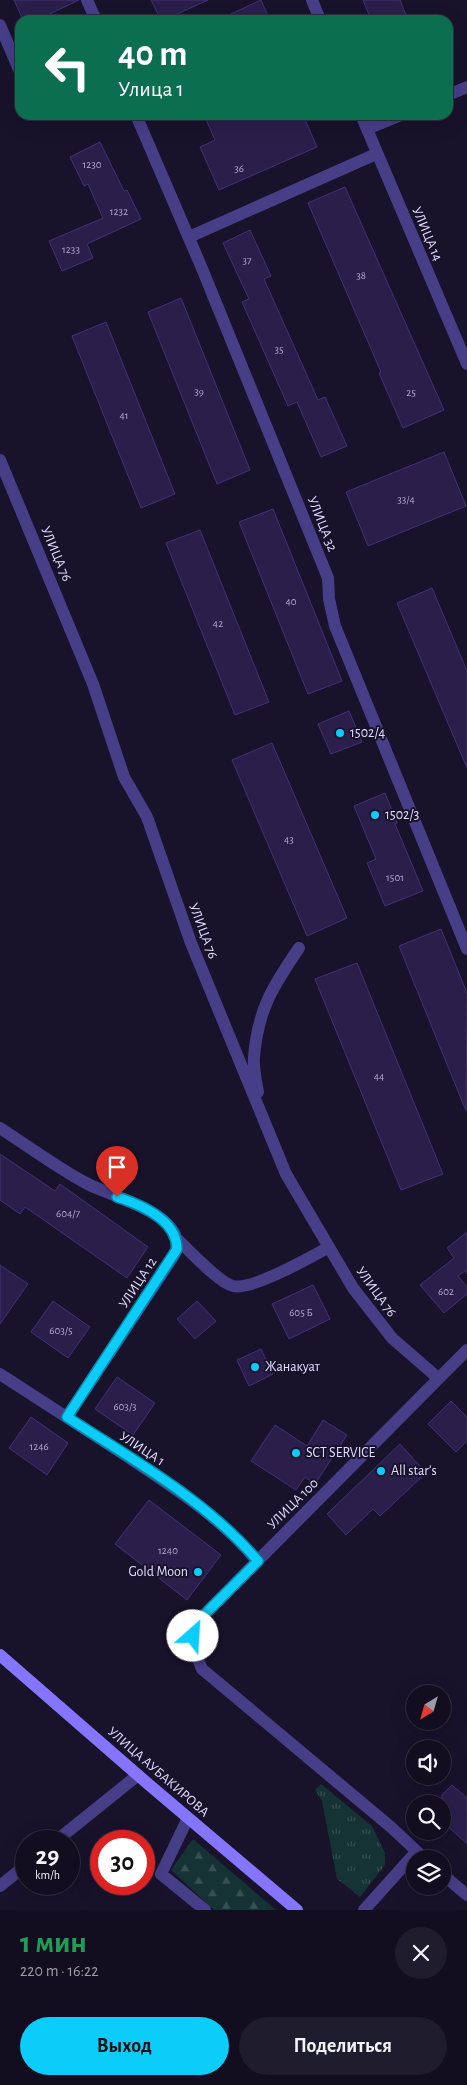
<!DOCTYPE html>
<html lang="ru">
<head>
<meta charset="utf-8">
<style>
	body { margin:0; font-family:"Alegreya Sans",sans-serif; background:#1f1c2d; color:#f1f3f6; height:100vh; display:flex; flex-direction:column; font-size:19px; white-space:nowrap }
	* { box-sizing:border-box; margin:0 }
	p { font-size:16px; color:#9c9ca5 }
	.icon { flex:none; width:28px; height:28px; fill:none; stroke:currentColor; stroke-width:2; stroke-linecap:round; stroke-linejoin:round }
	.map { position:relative; height:1910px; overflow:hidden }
	.drawer { display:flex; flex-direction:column; background:#120e20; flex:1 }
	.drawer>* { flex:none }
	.hud { position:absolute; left:15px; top:15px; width:438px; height:105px; border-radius:15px; box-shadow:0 5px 20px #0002,0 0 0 1px #312e3e; background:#0b6e4f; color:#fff; overflow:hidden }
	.needle { width:32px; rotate:217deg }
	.controls { position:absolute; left:406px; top:1685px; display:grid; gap:10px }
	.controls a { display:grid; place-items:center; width:45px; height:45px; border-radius:50%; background:#120e20; box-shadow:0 5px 20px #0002,0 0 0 1px #312e3e; font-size:25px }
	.speed { position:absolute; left:15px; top:1830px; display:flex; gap:10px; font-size:25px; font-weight:700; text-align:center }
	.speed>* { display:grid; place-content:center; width:65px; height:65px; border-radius:50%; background:#120e20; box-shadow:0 5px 20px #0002,0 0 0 1px #312e3e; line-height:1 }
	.speed small { font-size:12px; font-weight:400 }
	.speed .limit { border:8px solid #d22; background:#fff; color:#111 }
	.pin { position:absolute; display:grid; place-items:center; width:42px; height:42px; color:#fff; margin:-51px -21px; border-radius:50% 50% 50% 0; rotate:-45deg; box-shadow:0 0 5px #0007 }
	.pin .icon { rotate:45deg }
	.me { position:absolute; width:55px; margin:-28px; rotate:26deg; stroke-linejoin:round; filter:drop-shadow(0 0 4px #0008) }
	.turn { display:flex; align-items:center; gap:18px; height:105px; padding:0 20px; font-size:22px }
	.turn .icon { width:65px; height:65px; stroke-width:2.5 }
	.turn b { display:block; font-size:35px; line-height:42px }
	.round { display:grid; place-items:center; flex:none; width:52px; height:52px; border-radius:26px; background:#1f1c2d }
	.summary { display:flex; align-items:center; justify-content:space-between; height:85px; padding:0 20px }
	h1 { font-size:30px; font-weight:700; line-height:38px; color:#1e9e55 }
	.action { display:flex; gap:10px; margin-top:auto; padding:10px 20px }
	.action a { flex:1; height:58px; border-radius:30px; background:#0ccdfa; color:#111; font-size:20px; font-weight:700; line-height:58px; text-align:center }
	.action a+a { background:#1f1c2d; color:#f1f3f6 }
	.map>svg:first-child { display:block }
	.grass { fill:url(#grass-tufts) }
	.forest { fill:url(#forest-firs) }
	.building { fill:#2b1e4b; stroke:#453077 }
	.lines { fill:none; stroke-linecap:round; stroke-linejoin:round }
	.street { stroke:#473e88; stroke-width:12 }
	.secondary { stroke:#8475fc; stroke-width:12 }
	.route-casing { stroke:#0885a2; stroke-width:12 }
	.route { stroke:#0ccdfa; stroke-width:9 }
	.poi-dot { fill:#0ccdfa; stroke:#18122b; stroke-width:2 }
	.labels { text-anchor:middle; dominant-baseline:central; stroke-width:4; stroke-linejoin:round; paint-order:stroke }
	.number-label { font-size:11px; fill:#b5acd1 }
	.street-label { font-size:14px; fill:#e3dcfe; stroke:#18122b }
	.poi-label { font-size:14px; fill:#e3dcfe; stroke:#18122b; text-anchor:start }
</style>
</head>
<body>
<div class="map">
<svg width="467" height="1910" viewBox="0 0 467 1910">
	<defs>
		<pattern id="grass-tufts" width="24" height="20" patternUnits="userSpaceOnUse" patternTransform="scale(1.25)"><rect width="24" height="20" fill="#153334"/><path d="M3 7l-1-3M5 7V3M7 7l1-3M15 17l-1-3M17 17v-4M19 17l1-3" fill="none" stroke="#375052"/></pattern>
		<pattern id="forest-firs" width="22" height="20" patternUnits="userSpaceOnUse" patternTransform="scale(1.25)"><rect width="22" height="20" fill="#153334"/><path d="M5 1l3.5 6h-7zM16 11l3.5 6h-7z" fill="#375052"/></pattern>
	</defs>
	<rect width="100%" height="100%" fill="#18122b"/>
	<path class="grass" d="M321,1784l51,42 13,27v12l-25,32 -23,-18 -15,-78 -7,-11z"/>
	<path class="forest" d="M193,1839l83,71h-62l-43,-40z"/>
	<path class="building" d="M14,0h65l-42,20h-14z
		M151,0h57l-44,20h-3z
		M261,0l9,20h-52z
		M363,0h37l8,20h-37z
		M204,115h99l14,32 -98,43 -19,-43 15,-7z
		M100,142l24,49 3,-1 14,29 -54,25 6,14 -31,13 -13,-30 54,-23 -15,-34 -4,2 -14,-29z
		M345,187l99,223 -41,18 -24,-55 2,-1 -73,-169z
		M250,230l21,46 -7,3 54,121 7,-3 22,49 -26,11 -24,-55 -9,4 -46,-104 7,-3 -26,-56z
		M181,298l69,172 -33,14 -69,-172z
		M106,322l69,172 -34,14 -69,-172z
		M444,452l22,54 -98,40 -22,-54z
		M273,509l69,172 -34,13 -69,-172z
		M200,530l69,172 -34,13 -69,-172z
		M432,588l35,83v97l-70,-165z
		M349,711l13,31 -31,12 -13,-30z
		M272,743l75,175 -40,18 -75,-176z
		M385,793l12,30 -2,1 28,67 -38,15 -18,-43 9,-4 -22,-53z
		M441,929l26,64 -1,118 -67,-165z
		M357,963l86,211 -42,16 -86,-211z
		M0,1154l55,37 5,-7 88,63 -21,31 -102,-71 -5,7 -20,-14z
		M467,1232v42l-2,-3 -7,5 9,11v7l-23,19 -24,-28 34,-27 -7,-10z
		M0,1265l28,19 -28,40z
		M313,1285l17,34 -41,20 -17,-35z
		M53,1301l37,26 -22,31 -37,-26z
		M197,1301l19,20 -21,18 -18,-20z
		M261,1349l12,25 -24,12 -12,-26z
		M117,1377l38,26 -22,32 -38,-26z
		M451,1401l16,16v24l-11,11 -28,-28z
		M31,1417l37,26 -21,32 -38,-27z
		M323,1420l24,15 -32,49 -10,-7 -9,13 -45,-29 24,-36 32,21z
		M400,1444l26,29 -46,43 -7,-7 -27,26 -19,-21z
		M149,1500l72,55 -34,45 -72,-56z
		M452,1785l15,13v46l-25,-23v-26z"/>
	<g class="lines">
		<path class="street" d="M87,0l9,20
			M312,0l8,20
			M0,25l20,47
			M448,95l19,-8
			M136,115l65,151 127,312 1,21 6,27 132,323
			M361,115l106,249
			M367,129l34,-14
			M189,237l187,-83
			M0,460l93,224 31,93 23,40 44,126 95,231 67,114 39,50 46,40
			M258,1092c-2,-11 -5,-24 -4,-35 4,-48 19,-71 45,-109
			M0,1128c28,18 55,38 84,54 23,14 112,33 89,75l-106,160
			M177,1239c12,11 42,44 56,47 18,5 78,-29 96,-39
			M0,1374c43,28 85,55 128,83 46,31 94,61 129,104
			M188,1818l-27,56 44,36
			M56,1841l82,-66
			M425,1859l-33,-31 -190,-159 -9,-22v-21l274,-276
			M442,1874l25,21
			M0,1886l26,-21
			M364,1910l52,-58"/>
		<path class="secondary" d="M0,1655l147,128 150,127"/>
	</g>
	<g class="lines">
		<g class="route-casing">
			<path id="route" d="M117,1197c25,8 60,23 60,52l-110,168c66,43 139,83 191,144l-65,65v10"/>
		</g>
		<use href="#route" class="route"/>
	</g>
	<g class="poi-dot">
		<circle cx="340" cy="733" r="5"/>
		<circle cx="375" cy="815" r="5"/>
		<circle cx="255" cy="1367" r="5"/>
		<circle cx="296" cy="1453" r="5"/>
		<circle cx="381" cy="1471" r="5"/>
		<circle cx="198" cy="1572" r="5"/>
	</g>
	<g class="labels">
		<g class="number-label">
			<text x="92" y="164">1230</text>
			<text x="239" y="168">36</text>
			<text x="119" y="211">1232</text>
			<text x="71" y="249">1233</text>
			<text x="247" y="260">37</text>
			<text x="361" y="275">38</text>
			<text x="279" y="349">35</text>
			<text x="199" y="391">39</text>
			<text x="411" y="392">25</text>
			<text x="124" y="415">41</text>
			<text x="406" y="499">33/4</text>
			<text x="291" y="601">40</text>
			<text x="218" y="623">42</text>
			<text x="289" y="839">43</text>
			<text x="395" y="877">1501</text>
			<text x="379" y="1076">44</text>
			<text x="68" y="1213">604/7</text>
			<text x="446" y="1291">602</text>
			<text x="301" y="1312">605 Б</text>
			<text x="61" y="1330">603/5</text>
			<text x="125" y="1406">603/3</text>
			<text x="39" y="1446">1246</text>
			<text x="168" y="1550">1240</text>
		</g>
		<g class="street-label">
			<text transform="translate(427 234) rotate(67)">УЛИЦА 14</text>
			<text transform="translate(322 524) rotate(68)">УЛИЦА 32</text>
			<text transform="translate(56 554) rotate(67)">УЛИЦА 76</text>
			<text transform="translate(203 931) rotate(69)">УЛИЦА 76</text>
			<text transform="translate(138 1283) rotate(-57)">УЛИЦА 12</text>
			<text transform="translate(376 1292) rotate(54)">УЛИЦА 76</text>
			<text transform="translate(142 1449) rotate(33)">УЛИЦА 1</text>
			<text transform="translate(293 1504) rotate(-45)">УЛИЦА 100</text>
			<text transform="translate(158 1772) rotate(41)">УЛИЦА АУБАКИРОВА</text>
		</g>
		<g class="poi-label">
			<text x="350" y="733">1502/4</text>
			<text x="385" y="815">1502/3</text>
			<text x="265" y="1367">Жанакуат</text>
			<text x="306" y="1453">SCT SERVICE</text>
			<text x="391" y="1471">All star’s</text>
			<text x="188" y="1572" text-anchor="end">Gold Moon</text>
		</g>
	</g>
</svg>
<div class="controls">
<a><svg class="needle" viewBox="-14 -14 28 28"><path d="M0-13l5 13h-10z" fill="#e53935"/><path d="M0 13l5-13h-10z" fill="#9c9ca5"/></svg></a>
<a><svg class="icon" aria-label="sound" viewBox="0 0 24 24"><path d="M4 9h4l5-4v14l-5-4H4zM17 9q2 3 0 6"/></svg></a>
<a><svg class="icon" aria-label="search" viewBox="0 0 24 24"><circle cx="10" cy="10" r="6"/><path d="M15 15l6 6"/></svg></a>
<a><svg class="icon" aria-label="layers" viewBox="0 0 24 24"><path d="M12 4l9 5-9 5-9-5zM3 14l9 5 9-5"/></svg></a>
</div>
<div class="speed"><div>29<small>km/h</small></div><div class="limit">30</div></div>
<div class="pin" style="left:117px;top:1197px;background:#d93025"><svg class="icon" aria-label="arrive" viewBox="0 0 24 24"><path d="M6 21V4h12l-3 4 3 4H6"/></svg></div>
<svg class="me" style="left:193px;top:1636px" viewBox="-20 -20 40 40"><circle r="19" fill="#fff"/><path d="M0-13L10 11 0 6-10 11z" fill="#0ccdfa"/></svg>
<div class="hud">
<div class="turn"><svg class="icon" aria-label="left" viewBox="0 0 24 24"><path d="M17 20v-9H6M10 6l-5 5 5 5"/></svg><div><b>40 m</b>Улица 1</div></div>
</div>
</div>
<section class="drawer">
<div class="summary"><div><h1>1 мин</h1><p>220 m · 16:22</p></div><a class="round"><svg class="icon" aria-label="close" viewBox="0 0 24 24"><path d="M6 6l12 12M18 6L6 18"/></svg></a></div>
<div class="action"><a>Выход</a><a>Поделиться</a></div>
</section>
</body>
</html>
